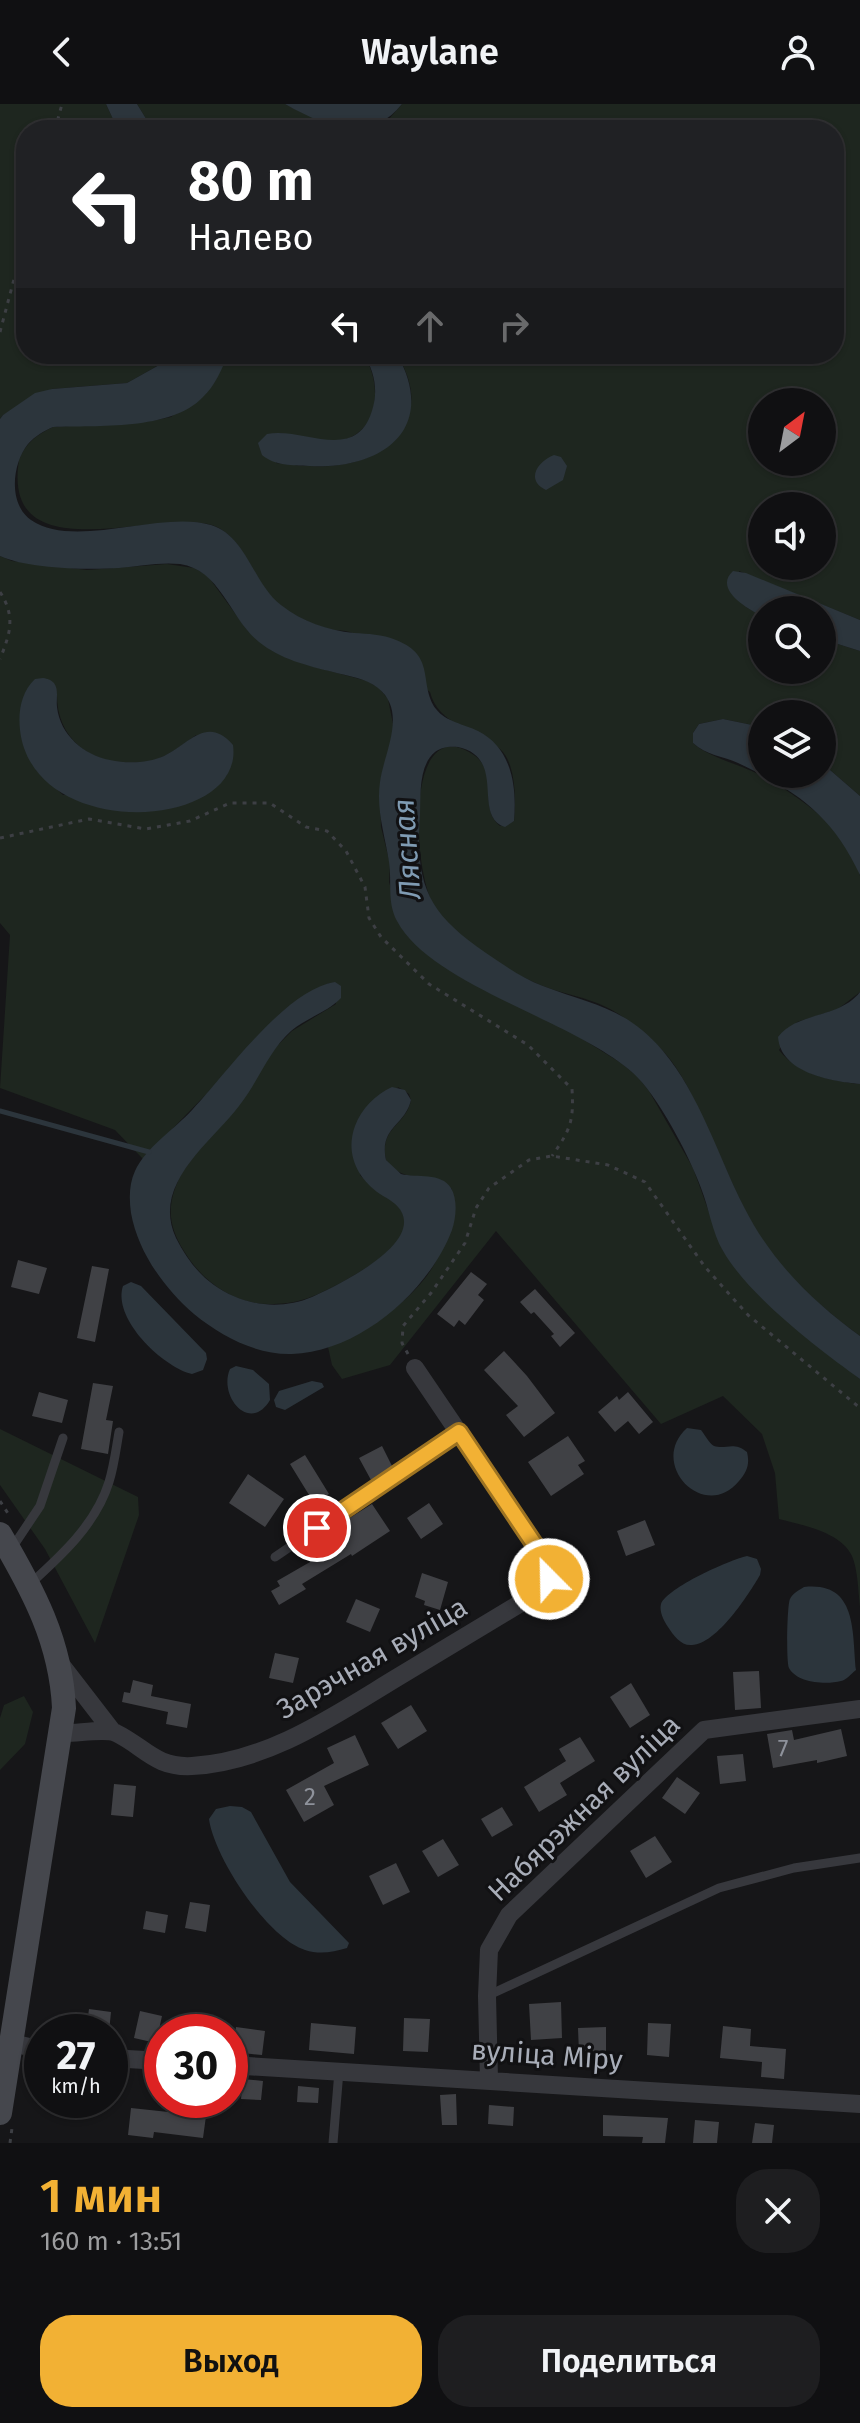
<!DOCTYPE html>
<html lang="ru">
<head>
<meta charset="utf-8">
<style>
	body { margin:0; font-family:"Fira Sans",sans-serif; background:#1e1e20; color:#f1f3f6; height:100vh; display:flex; flex-direction:column; font-size:30px; white-space:nowrap }
	* { box-sizing:border-box; margin:0 }
	p { font-size:26px; color:#9c9d9f }
	.icon { flex:none; width:44px; height:44px; fill:none; stroke:currentColor; stroke-width:2; stroke-linecap:round; stroke-linejoin:round }
	.map { position:relative; height:2039px; overflow:hidden }
	.panel { display:flex; flex-direction:column; background:#101012; flex:1 }
	.panel>* { flex:none }
	.banner { position:absolute; left:16px; top:16px; width:828px; height:244px; border-radius:32px; box-shadow:0 2px 6px #0004,0 0 0 2px #303032; background:#202124; color:#fff; overflow:hidden }
	.needle { width:52px; rotate:32deg }
	.tools { position:absolute; left:748px; top:284px; display:grid; gap:16px }
	.tools a { display:grid; place-items:center; width:88px; height:88px; border-radius:50%; background:#101012; box-shadow:0 2px 6px #0004,0 0 0 2px #303032; font-size:40px }
	.speed { position:absolute; left:24px; top:1910px; display:flex; gap:16px; font-size:40px; font-weight:700; text-align:center }
	.speed>* { display:grid; place-content:center; width:104px; height:104px; border-radius:50%; background:#101012; box-shadow:0 2px 6px #0004,0 0 0 2px #303032; line-height:1 }
	.speed small { font-size:20px; font-weight:400 }
	.speed .limit { border:12px solid #d22; background:#fff; color:#111 }
	.pin { position:absolute; display:grid; place-items:center; width:68px; height:68px; color:#fff; margin:-34px; border:4px solid #fff; border-radius:50%; box-shadow:0 2px 8px #0007 }
	.me { position:absolute; width:88px; margin:-44px; rotate:337deg; stroke-linejoin:round; filter:drop-shadow(0 0 6px #0008) }
	.turn { display:flex; align-items:center; gap:28px; height:168px; padding:0 40px; font-size:36px }
	.turn .icon { width:104px; height:104px; stroke-width:2.5 }
	.turn b { display:block; font-size:56px; line-height:68px }
	.lanes { display:flex; align-items:center; height:76px; padding:0 40px; background:#0003; justify-content:center; gap:40px; direction:ltr }
	.lanes .off { opacity:.35 }
	.round { display:grid; place-items:center; flex:none; width:84px; height:84px; border-radius:32px; background:#1e1e20 }
	.head { display:flex; align-items:center; justify-content:space-between; height:136px; padding:0 40px }
	h1 { font-size:48px; font-weight:600; line-height:60px; color:#f2b134 }
	.button { display:flex; gap:16px; margin-top:auto; padding:16px 40px }
	.button a { flex:1; height:92px; border-radius:32px; background:#f2b134; color:#111; font-size:32px; font-weight:600; line-height:92px; text-align:center }
	.button a+a { background:#1e1e20; color:#f1f3f6 }
	header { display:flex; justify-content:space-between; align-items:center; height:104px; padding:0 40px; background:#101012; font-size:36px; font-weight:600 }
	.map>svg:first-child { display:block }
	.green { fill:#1e261f; fill-rule:evenodd }
	.water { fill:#2c353c }
	.lines { fill:none; stroke-linecap:round; stroke-linejoin:round }
	.stream { stroke:#2c353c; stroke-width:5 }
	.building { fill:#404145 }
	.path { stroke:#3d3f44; stroke-width:3; stroke-dasharray:4 6; stroke-linecap:butt }
	.lane { stroke:#37383d; stroke-width:9 }
	.street { stroke:#37383d; stroke-width:18 }
	.secondary { stroke:#45474d; stroke-width:24 }
	.route-casing { stroke:#9d7322; stroke-width:20 }
	.route { stroke:#f2b134; stroke-width:14 }
	.labels { text-anchor:middle; dominant-baseline:central; stroke-width:6; stroke-linejoin:round; paint-order:stroke }
	.number-label { font-size:24px; fill:#8e929b }
	.street-label { font-size:28px; fill:#a8adb8; stroke:#111113 }
	.water-label { font-size:30px; font-style:italic; fill:#7f9bb3; stroke:#111113 }
</style>
</head>
<body>
<header><svg class="icon" aria-label="back" viewBox="0 0 24 24"><path d="M15 5l-7 7 7 7"/></svg>Waylane<svg class="icon" aria-label="person" viewBox="0 0 24 24"><circle cx="12" cy="8" r="4"/><path d="M4 21q1-7 8-7t8 7"/></svg></header>
<div class="map">
<svg width="860" height="2039" viewBox="0 0 860 2039">
	<rect width="100%" height="100%" fill="#161618"/>
	<path class="green" d="M0,0h106l12,26h-92v224h146l-11,10 -34,19 -75,6 -49,26 -3,4z
		M137,0h148l39,19 30,5 26,-3 8,-5 14,-16h458v516l-121,-49 7,36 16,9v54h60v-31l38,12v145l-38,-33v-49h-60v13l-39,-8 -24,5 -6,9v10c16,15 50,22 71,34 36,20 87,55 96,99 0,11 0,25 0,36 0,27 0,54 0,80l-22,17 -41,13 -18,28c18,24 52,31 81,34v252c-34,-25 -67,-53 -92,-87 -23,-33 -38,-72 -55,-108 -14,-30 -27,-65 -50,-90 -12,-13 -41,-37 -57,-44 -20,-10 -43,-13 -63,-21 -36,-14 -85,-46 -107,-77 -23,-30 -33,-194 33,-157 34,18 7,54 31,74l14,-5c2,-21 2,-58 -14,-72 -24,-20 -62,-24 -70,-57 -20,-15 -39,-30 -59,-45 -6,-4 -13,-12 -19,-14 -5,-3 -13,-2 -18,-3 -20,-4 -40,-14 -55,-26 -26,-21 -31,-59 -60,-76 -47,-26 -219,52 -200,-68 6,-17 19,-26 34,-33l98,-6 20,-4 43,-34 14,-29h135c17,24 19,70 -14,84 -20,8 -48,-1 -69,-5l-4,30c45,6 97,8 125,-33 18,-26 10,-51 -4,-76h437v-224h-681zM762,298h60v60h-60zM762,402h60v60h-60z
		M0,452l12,5 75,9 80,-6 27,4 13,7 41,56 23,19 33,14 63,17 12,7 9,11 6,30 -14,54 1,44 9,37 -1,18 14,48 23,23 31,22 119,60 45,28 16,13 12,15 44,77 30,83 43,51 94,77v228c-2,-16 -2,-37 -8,-51 -11,-24 -50,-31 -73,-37l-4,-46 -13,-39 -39,-38 -62,28 -165,-193 -106,134 -48,14 -10,-14 -4,-18c37,-14 88,-48 107,-84 9,-19 12,-53 17,-74 -22,-22 -46,-1 -66,-29 -7,-33 20,-34 25,-60l-2,-6 -11,-7 -38,88c12,14 39,24 44,42 2,8 0,18 -5,24 -14,19 -71,51 -94,58 -11,4 -24,5 -36,5 -36,0 -67,-23 -85,-53 -18,-29 -17,-50 -1,-80l93,-124 16,-16 44,-27 -7,-21 -31,17 -155,159 -28,-29 -115,-42 10,-153 -10,-12zM57,587c-2,52 40,78 89,71 19,-3 35,-16 50,-27l31,40 -23,20h-141l-27,-25z
		M0,1325l138,68 1,18 -44,128 -50,-94 -45,-64z
		M24,1592l9,16 -8,32 -25,26v-52l4,-13z"/>
	<path class="water" d="M106,0h31l16,26h-35z
		M285,0h117c-32,41 -78,22 -117,0z
		M172,250h56c-6,15 -13,32 -25,43 -32,34 -106,28 -150,30 -9,4 -18,9 -25,17 -16,20 -20,60 3,76 44,30 129,-10 180,5 36,11 42,59 70,80 22,17 46,25 73,28 14,1 28,1 42,7 41,16 22,44 40,69 10,13 28,15 42,22 34,17 39,56 36,90l-9,6c-34,-11 3,-69 -47,-80 -8,-1 -17,0 -23,5 -17,14 -14,44 -15,63 -5,71 8,98 66,138 18,12 36,25 57,33 49,19 83,21 120,65 37,44 55,105 81,156 27,54 68,94 116,129v43c-43,-31 -110,-82 -137,-128 -11,-19 -14,-43 -22,-63 -11,-31 -44,-94 -68,-115 -59,-53 -201,-87 -236,-152 -10,-19 -5,-38 -8,-59 -4,-27 -13,-52 -9,-80 4,-30 28,-70 -2,-94 -13,-10 -30,-12 -45,-16 -25,-6 -53,-13 -74,-30 -29,-23 -38,-72 -79,-78 -20,-2 -41,2 -61,4 -31,2 -91,1 -119,-12v-137l3,-4 32,-22 17,-4 75,-6 34,-19z
		M363,250h34c42,75 -15,116 -88,112 -17,-1 -34,0 -47,-11l-4,-12 9,-9c36,-8 91,32 106,-27 5,-18 1,-38 -10,-53z
		M554,351l7,2 6,9 -4,14 -17,10c-20,-9 -10,-28 8,-35z
		M733,467l13,2 114,47v31l-38,-12v-29h-60v6c-14,-7 -49,-27 -29,-45z
		M43,574c5,1 7,1 11,5 5,7 2,16 3,24 3,28 27,48 53,53 18,4 38,3 54,-4 25,-12 43,-41 69,-11 12,86 -200,98 -213,-15 -2,-18 1,-38 15,-51z
		M723,615l39,8v47h60v-11l38,33v79c-28,-60 -63,-84 -122,-112 -16,-7 -32,-8 -45,-20v-10l6,-9z
		M335,878l6,4v12c-13,14 -35,20 -50,33 -23,21 -33,51 -52,75 -29,38 -88,78 -63,132 9,18 21,35 38,47 28,20 65,26 98,12 24,-11 106,-50 90,-84 -4,-9 -14,-14 -22,-19 -23,-16 -35,-41 -25,-68 6,-17 21,-32 37,-39l13,3 6,10c-6,26 -32,27 -25,60l15,14c16,4 40,-2 50,14 7,12 5,30 1,42 -23,61 -93,122 -160,124 -36,1 -71,-18 -98,-40 -30,-26 -56,-62 -63,-101 -2,-14 -2,-29 4,-42 11,-24 40,-42 58,-62 33,-35 93,-120 142,-127z
		M860,888v92c-30,-3 -79,-11 -82,-47 20,-26 61,-18 82,-45z
		M131,1178l10,4 65,67 1,6 -4,11 -11,4c-29,-7 -80,-55 -69,-88z
		M236,1262l17,4 16,14 1,16c-20,34 -52,-4 -40,-31z
		M312,1277l10,2 2,4 -39,23 -9,-3 -2,-7 5,-9z
		M687,1324l14,2c4,5 8,13 13,16 12,4 19,-5 33,6 3,12 0,20 -8,29 -34,42 -92,-17 -52,-53z
		M747,1452l10,3 4,10 -1,6c-11,19 -43,69 -68,70 -11,1 -18,-9 -24,-18 -4,-6 -9,-15 -7,-23 6,-16 68,-44 86,-48z
		M804,1483c54,-6 48,46 52,83 -5,4 -10,10 -15,11 -15,4 -44,2 -52,-13 -3,-5 -2,-63 1,-69 2,-5 9,-9 14,-12z
		M230,1702l12,1 9,5 39,70 59,61 -2,5c-14,4 -27,7 -42,2 -38,-12 -91,-93 -96,-131l7,-10z"/>
	<g class="lines">
		<path class="stream" d="M0,1007l149,41"/>
	</g>
	<path class="building" d="M18,1156l29,8 -8,26 -28,-7z
		M92,1162l17,3 -14,73 -18,-4z
		M471,1168l16,12 -9,11 6,5 -19,25 -6,-5 -5,7 -17,-13z
		M535,1185l40,44 -15,14 -9,-11 3,-2 -20,-22 -3,2 -11,-12z
		M504,1247l23,25 28,37 -31,24 -18,-22 12,-9 -34,-36z
		M93,1279l20,3 -7,34 7,1 -5,33 -27,-5z
		M39,1288l29,8 -6,23 -30,-7z
		M628,1288l25,30 -14,12 -11,-13 -13,11 -17,-20 19,-16 2,4z
		M568,1332l17,25 -7,4 6,9 -33,22 -23,-34z
		M382,1342l11,22 -22,12 -12,-22z
		M305,1351l24,39 -15,9 -24,-39z
		M248,1370l36,25 -19,28 -36,-24z
		M429,1399l14,21 -22,15 -14,-21z
		M372,1400l18,27 -38,25 -1,-2 -49,30 4,5 -27,16 -8,-14 9,-5 -3,-5 33,-19 -8,-14z
		M645,1416l10,25 -29,11 -9,-25z
		M422,1469l26,9 -8,28 -16,-5 1,-4 -10,-4z
		M356,1495l24,10 -10,23 -24,-10z
		M275,1549l24,5 -6,25 -24,-5z
		M759,1567l2,37 -26,2 -2,-38z
		M133,1576l20,5 -2,11 40,8 -4,24 -21,-4 2,-12 -46,-10 2,-10 6,1z
		M631,1579l19,32 -20,13 -20,-31z
		M411,1601l16,26 -29,18 -17,-26z
		M841,1625l6,27 -30,7v-3l-44,8 -6,-34 25,-4 2,10z
		M355,1631l14,30 -45,21 10,19 -30,17 -18,-32 48,-27 -7,-15z
		M580,1633l15,24 -35,22 7,12 -28,17 -15,-25 42,-26 -7,-12z
		M743,1650l3,27 -26,3 -3,-28z
		M677,1673l23,16 -15,21 -23,-16z
		M114,1680l22,2 -3,31 -22,-2z
		M502,1703l11,18 -21,12 -11,-18z
		M655,1732l17,26 -26,16 -16,-27z
		M443,1735l16,26 -21,12 -16,-26z
		M396,1759l14,29 -27,13 -14,-29z
		M190,1798l20,3 -4,27 -21,-4z
		M146,1807l22,4 -3,18 -22,-4z
		M561,1898l1,36 -31,2 -2,-36z
		M89,1905l22,3 -2,20 -23,-1z
		M140,1907l22,5 -6,27 -22,-5z
		M404,1914l26,1 -2,33 -25,-1z
		M311,1919l45,4 -2,27 -45,-4z
		M648,1919l23,1 -2,33 -22,-2z
		M723,1922l28,3 -1,17 36,3 -2,30 -23,-2 1,-15 -42,-4z
		M236,1923l29,4 -3,24 -29,-3z
		M606,1923v26h-27l-1,-25z
		M243,1975l20,2 -2,19 -20,-1z
		M298,1982l21,2 -1,15 -21,-1z
		M456,1990l1,31h-15l-2,-30z
		M489,2001l25,2 -1,19 -25,-2z
		M131,2004l75,8 -3,22 -49,-6 -1,6 -25,-3z
		M603,2011l65,3 -3,25h-23l1,-6 -40,-1z
		M695,2016l24,2 -2,21h-24z
		M755,2019l19,2 -2,18h-20z"/>
	<g class="lines">
		<path class="path" d="M55,26l7,-26
			M0,228l26,-98
			M0,488c16,25 10,42 0,67
			M0,734l89,-19 57,10 44,-8 40,-18h40l36,24 21,4 19,20 19,36 4,31 12,19 48,47 99,61 44,44c2,33 -2,41 -20,67
			M408,1250l-6,-11 1,-17 28,-33 34,-50 11,-35 13,-20 40,-28 23,-4 56,9 37,17 60,85 43,48 112,93
			M0,1397l9,14
			M10,2039l2,-15"/>
		<path class="lane" d="M12,1444l28,-42 23,-68
			M275,1453l184,-125
			M30,1480c32,-29 66,-60 79,-102 5,-16 7,-33 10,-50
			M487,1892l232,-108 75,-20 66,-10
			M333,2039l6,-72"/>
		<path class="street" d="M59,1558l54,70
			M61,1629c14,1 44,-5 55,0 29,14 39,35 76,33 76,-4 143,-51 206,-89 48,-29 97,-58 146,-88l5,-10 -2,-16 -132,-195
			M12,1939l30,7
			M110,1954l52,3
			M230,1961l630,39
			M489,1975l-2,-83 2,-46 20,-35 195,-185 156,-21"/>
		<path class="secondary" d="M0,1430c33,56 61,108 64,174l-64,405"/>
	</g>
	<g class="lines">
		<g class="route-casing">
			<path id="route" d="M317,1424l142,-96 88,131 2,16"/>
		</g>
		<use href="#route" class="route"/>
	</g>
	<g class="labels">
		<g class="number-label">
			<text x="783" y="1645">7</text>
			<text x="310" y="1693">2</text>
		</g>
		<g class="street-label">
			<text transform="translate(372 1554) rotate(-30)">Зарэчная вуліца</text>
			<text transform="translate(584 1704) rotate(-44)">Набярэжная вуліца</text>
			<text transform="translate(547 1951) rotate(4)">вуліца Міру</text>
		</g>
		<g class="water-label">
			<text transform="translate(407 745) rotate(-94)">Лясная</text>
		</g>
	</g>
</svg>
<div class="tools">
<a><svg class="needle" viewBox="-14 -14 28 28"><path d="M0-13l5 13h-10z" fill="#e53935"/><path d="M0 13l5-13h-10z" fill="#9c9d9f"/></svg></a>
<a><svg class="icon" aria-label="sound" viewBox="0 0 24 24"><path d="M4 9h4l5-4v14l-5-4H4zM17 9q2 3 0 6"/></svg></a>
<a><svg class="icon" aria-label="search" viewBox="0 0 24 24"><circle cx="10" cy="10" r="6"/><path d="M15 15l6 6"/></svg></a>
<a><svg class="icon" aria-label="layers" viewBox="0 0 24 24"><path d="M12 4l9 5-9 5-9-5zM3 14l9 5 9-5"/></svg></a>
</div>
<div class="speed"><div>27<small>km/h</small></div><div class="limit">30</div></div>
<div class="pin" style="left:317px;top:1424px;background:#d93025"><svg class="icon" aria-label="arrive" viewBox="0 0 24 24"><path d="M6 21V4h12l-3 4 3 4H6"/></svg></div>
<svg class="me" style="left:549px;top:1475px" viewBox="-20 -20 40 40"><circle r="17" fill="#f2b134" stroke="#fff" stroke-width="3"/><path d="M0-11L8 9 0 5-8 9z" fill="#fff"/></svg>
<div class="banner">
<div class="turn"><svg class="icon" aria-label="left" viewBox="0 0 24 24"><path d="M17 20v-9H6M10 6l-5 5 5 5"/></svg><div><b>80 m</b>Налево</div></div>
<div class="lanes"><svg class="icon" aria-label="left" viewBox="0 0 24 24"><path d="M17 20v-9H6M10 6l-5 5 5 5"/></svg><svg class="icon off" aria-label="ahead" viewBox="0 0 24 24"><path d="M12 20V5M6 11l6-6 6 6"/></svg><svg class="icon off" aria-label="right" viewBox="0 0 24 24"><path d="M7 20v-9h11M14 6l5 5-5 5"/></svg></div>
</div>
</div>
<section class="panel">
<div class="head"><div><h1>1 мин</h1><p>160 m · 13:51</p></div><a class="round"><svg class="icon" aria-label="close" viewBox="0 0 24 24"><path d="M6 6l12 12M18 6L6 18"/></svg></a></div>
<div class="button"><a>Выход</a><a>Поделиться</a></div>
</section>
</body>
</html>
